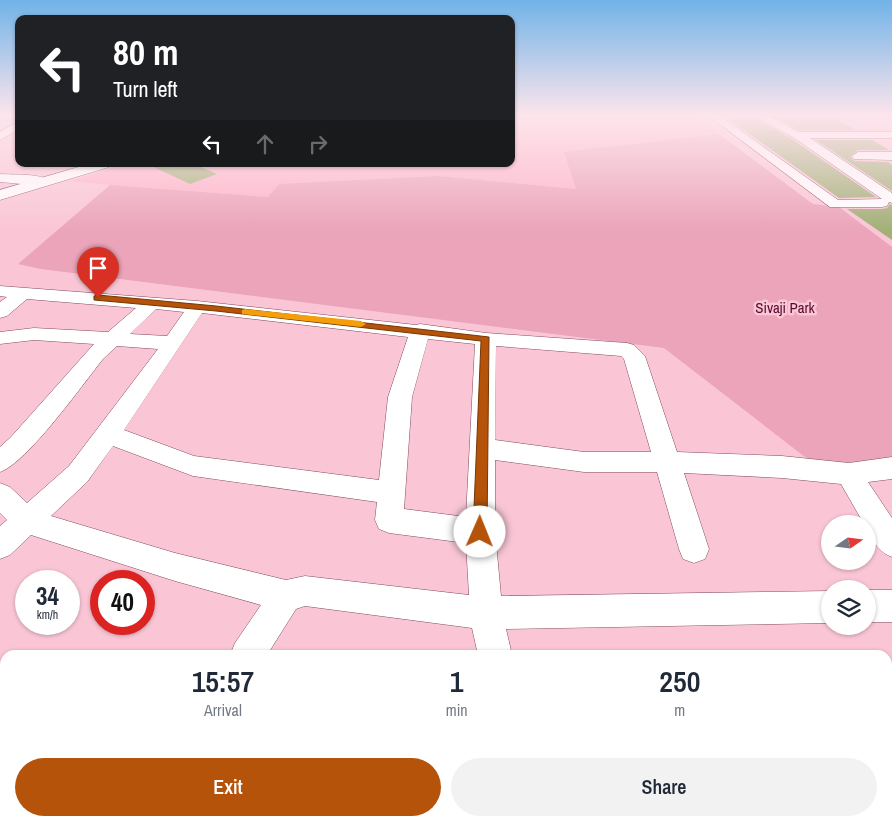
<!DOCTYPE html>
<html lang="en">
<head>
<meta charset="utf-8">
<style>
	body { margin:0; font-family:"Archivo Narrow",sans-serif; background:#f2f2f3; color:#1f2937; height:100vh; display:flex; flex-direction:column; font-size:19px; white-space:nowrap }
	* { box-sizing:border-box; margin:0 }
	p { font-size:16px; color:#747a83 }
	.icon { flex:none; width:28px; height:28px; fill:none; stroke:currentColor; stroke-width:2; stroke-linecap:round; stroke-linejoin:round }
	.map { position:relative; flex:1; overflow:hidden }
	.details { position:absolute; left:0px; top:650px; width:892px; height:176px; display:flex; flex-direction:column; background:#fff; border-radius:15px 15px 0 0; box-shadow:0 1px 4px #0004 }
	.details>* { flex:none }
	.top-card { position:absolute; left:15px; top:15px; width:500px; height:152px; border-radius:10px; box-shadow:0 1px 4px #0004; background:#202124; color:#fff; overflow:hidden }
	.needle { width:32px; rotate:76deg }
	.tools { position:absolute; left:821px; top:515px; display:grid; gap:10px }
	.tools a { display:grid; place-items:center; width:55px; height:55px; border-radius:50%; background:#fff; box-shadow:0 1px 4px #0004; font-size:25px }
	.speed { position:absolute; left:15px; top:570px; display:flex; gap:10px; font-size:25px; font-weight:700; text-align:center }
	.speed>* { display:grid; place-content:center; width:65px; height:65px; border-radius:50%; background:#fff; box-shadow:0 1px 4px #0004; line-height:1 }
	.speed small { font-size:12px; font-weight:400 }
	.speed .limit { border:8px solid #d22; background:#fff; color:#111 }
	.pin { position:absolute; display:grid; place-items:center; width:42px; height:42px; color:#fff; margin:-51px -21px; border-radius:50% 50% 50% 0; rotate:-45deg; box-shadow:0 0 5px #0007 }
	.pin .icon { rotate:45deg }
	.me { position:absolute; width:55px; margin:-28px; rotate:1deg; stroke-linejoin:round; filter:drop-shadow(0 0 4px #0008) }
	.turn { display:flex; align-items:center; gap:18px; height:105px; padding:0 15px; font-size:22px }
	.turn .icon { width:65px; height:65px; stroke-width:2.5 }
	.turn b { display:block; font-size:35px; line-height:42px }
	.lanes { display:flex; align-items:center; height:48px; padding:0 15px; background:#0003; justify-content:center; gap:25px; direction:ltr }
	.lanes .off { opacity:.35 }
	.eta { display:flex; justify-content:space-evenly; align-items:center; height:85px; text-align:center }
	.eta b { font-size:30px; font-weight:600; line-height:35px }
	.primary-button { display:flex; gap:10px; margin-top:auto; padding:10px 15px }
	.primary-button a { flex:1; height:58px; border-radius:30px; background:#b45309; color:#fff; font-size:20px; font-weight:600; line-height:58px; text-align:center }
	.primary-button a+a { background:#f2f2f3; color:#1f2937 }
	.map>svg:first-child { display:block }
	.built { fill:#fdb4c9 }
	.green { fill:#eba4b9 }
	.building { fill:#a2b078 }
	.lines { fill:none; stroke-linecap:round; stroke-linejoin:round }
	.minor-casing { stroke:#824b5d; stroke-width:1 }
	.major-casing { stroke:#824b5d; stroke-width:1 }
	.minor { fill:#fff; fill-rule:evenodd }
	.major { fill:#fff; fill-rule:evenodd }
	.route { fill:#b45309; stroke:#753606 }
	.slow { fill:#f59e0b }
	.labels { text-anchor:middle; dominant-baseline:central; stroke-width:5; stroke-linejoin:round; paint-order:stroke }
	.park-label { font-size:15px; fill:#59092d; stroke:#fac6d5 }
</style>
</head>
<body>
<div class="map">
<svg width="892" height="826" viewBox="0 0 892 826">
	<rect width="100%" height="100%" fill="#fac6d5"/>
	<path class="built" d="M511,116h187l21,18 -154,18 11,37 -138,-13 -170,21 -158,-12 -39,-4 53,-17h387z"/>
	<path class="green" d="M719,134l94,70 26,3 53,40v213l-78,4 -150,-116 -623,-79 -23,-5 92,-79 158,12 11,-13 159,-8 138,13 -12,-37z"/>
	<path class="building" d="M740,118h15l37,21 84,58 -37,1 -109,-78h13z
		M797,118h39l19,12h-56l-22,-11h21z
		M816,140h56l17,10h-31l-8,6 4,5 34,1 4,3v26z
		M147,164h47l23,10 -27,10z
		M890,204l2,1v35l-45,-31h35l5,-1z"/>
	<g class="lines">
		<g class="minor-casing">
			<path id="minor" d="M709,116h11l118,84 44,-1 -89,-62 -36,-19 -1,-2h12l31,16h93v6h-82l82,55v10l-3,-1 -2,4 -5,1h-52z
				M19,121v8l-19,11v-8z
				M858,152h34v8l-38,-1 -2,-3z
				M0,174c12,1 43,-1 51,8l-7,4 -44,-4z
				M0,286l197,15 219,24 4,-1 66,9 141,10 7,2 11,11 32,96 105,4 67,7 43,-6v22l-24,3 24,36v39c-12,-4 -24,-19 -24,-33h-4l-23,-40 -59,-6 -98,-5 25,76 -4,10 -11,4 -11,-4 -4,-10 -22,-77h-73l-89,-12v72l6,64 329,-5v32l-324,6 6,26h-34l-6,-27 -167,-22 -9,3 -29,46h-37l5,-12 26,-38 -86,-24 -144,-46 -21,20 -10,4v-33l7,-6 -7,-7v-30l10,4 17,16 42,-37 89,-117 -41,-3 -14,13c-20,25 -76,104 -103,113v-25l11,-10 83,-93 -60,-4 -34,4v-12l34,-4 74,4 28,-24 -109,-9 -20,17 -7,2v-16l7,-5 -7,-1zM156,309l28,3 -17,24 -37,-2zM202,313l206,24 -20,60 -9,83 -185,-24 -70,-26zM428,339l47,5 -9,173 -62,-8 8,-112zM496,346l125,10 3,3 27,93h-67l-89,-12zM113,446l80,30 184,26 -2,18 4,9 10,4 77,10 3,52 -164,-19 -19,4 -111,-27 -124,-37 36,-34z
				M868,590h24v32h-24z
				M90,821h45l-2,5h-45z
				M495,821h42l1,5h-42z"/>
		</g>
		<g class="major-casing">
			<path id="major" d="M89,164h22l-2,3 -109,33v-10z"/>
		</g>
		<use href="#minor" class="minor"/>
		<use href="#major" class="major"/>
	</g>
	<linearGradient id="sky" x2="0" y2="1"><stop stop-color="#71b3e8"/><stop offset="0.5" stop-color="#fde5ec"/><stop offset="1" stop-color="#fde5ec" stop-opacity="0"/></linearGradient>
	<rect width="892" height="231" fill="url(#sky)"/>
	<path class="route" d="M98,295l118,11 273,31 -2,195 -2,5 -5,1 -5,-1 -2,-5 8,-191 -265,-30 -122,-11v-4z"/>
	<path class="slow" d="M245,309l116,12 5,3 -5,3 -119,-13v-4z"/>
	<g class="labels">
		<g class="park-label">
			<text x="785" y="307">Sivaji Park</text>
		</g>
	</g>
</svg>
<div class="tools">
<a><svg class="needle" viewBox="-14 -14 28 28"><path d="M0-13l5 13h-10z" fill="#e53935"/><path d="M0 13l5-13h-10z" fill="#747a83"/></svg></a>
<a><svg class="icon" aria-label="layers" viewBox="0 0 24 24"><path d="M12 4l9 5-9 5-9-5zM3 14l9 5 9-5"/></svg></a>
</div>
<div class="speed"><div>34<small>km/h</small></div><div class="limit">40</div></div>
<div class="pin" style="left:98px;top:298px;background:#d93025"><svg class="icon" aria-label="arrive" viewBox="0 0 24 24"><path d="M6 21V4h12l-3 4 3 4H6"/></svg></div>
<svg class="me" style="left:480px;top:532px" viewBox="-20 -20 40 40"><circle r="19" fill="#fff"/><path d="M0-13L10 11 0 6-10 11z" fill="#b45309"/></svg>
<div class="top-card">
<div class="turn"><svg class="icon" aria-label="left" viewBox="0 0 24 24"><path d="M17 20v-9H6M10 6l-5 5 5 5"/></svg><div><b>80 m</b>Turn left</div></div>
<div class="lanes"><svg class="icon" aria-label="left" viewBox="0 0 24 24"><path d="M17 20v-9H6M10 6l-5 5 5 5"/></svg><svg class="icon off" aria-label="ahead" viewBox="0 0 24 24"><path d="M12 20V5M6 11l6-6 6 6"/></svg><svg class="icon off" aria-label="right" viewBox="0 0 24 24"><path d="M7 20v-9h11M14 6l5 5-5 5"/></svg></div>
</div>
<section class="details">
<div class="eta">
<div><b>15:57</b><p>Arrival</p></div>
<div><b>1</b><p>min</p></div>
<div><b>250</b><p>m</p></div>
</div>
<div class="primary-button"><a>Exit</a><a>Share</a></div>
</section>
</div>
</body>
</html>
